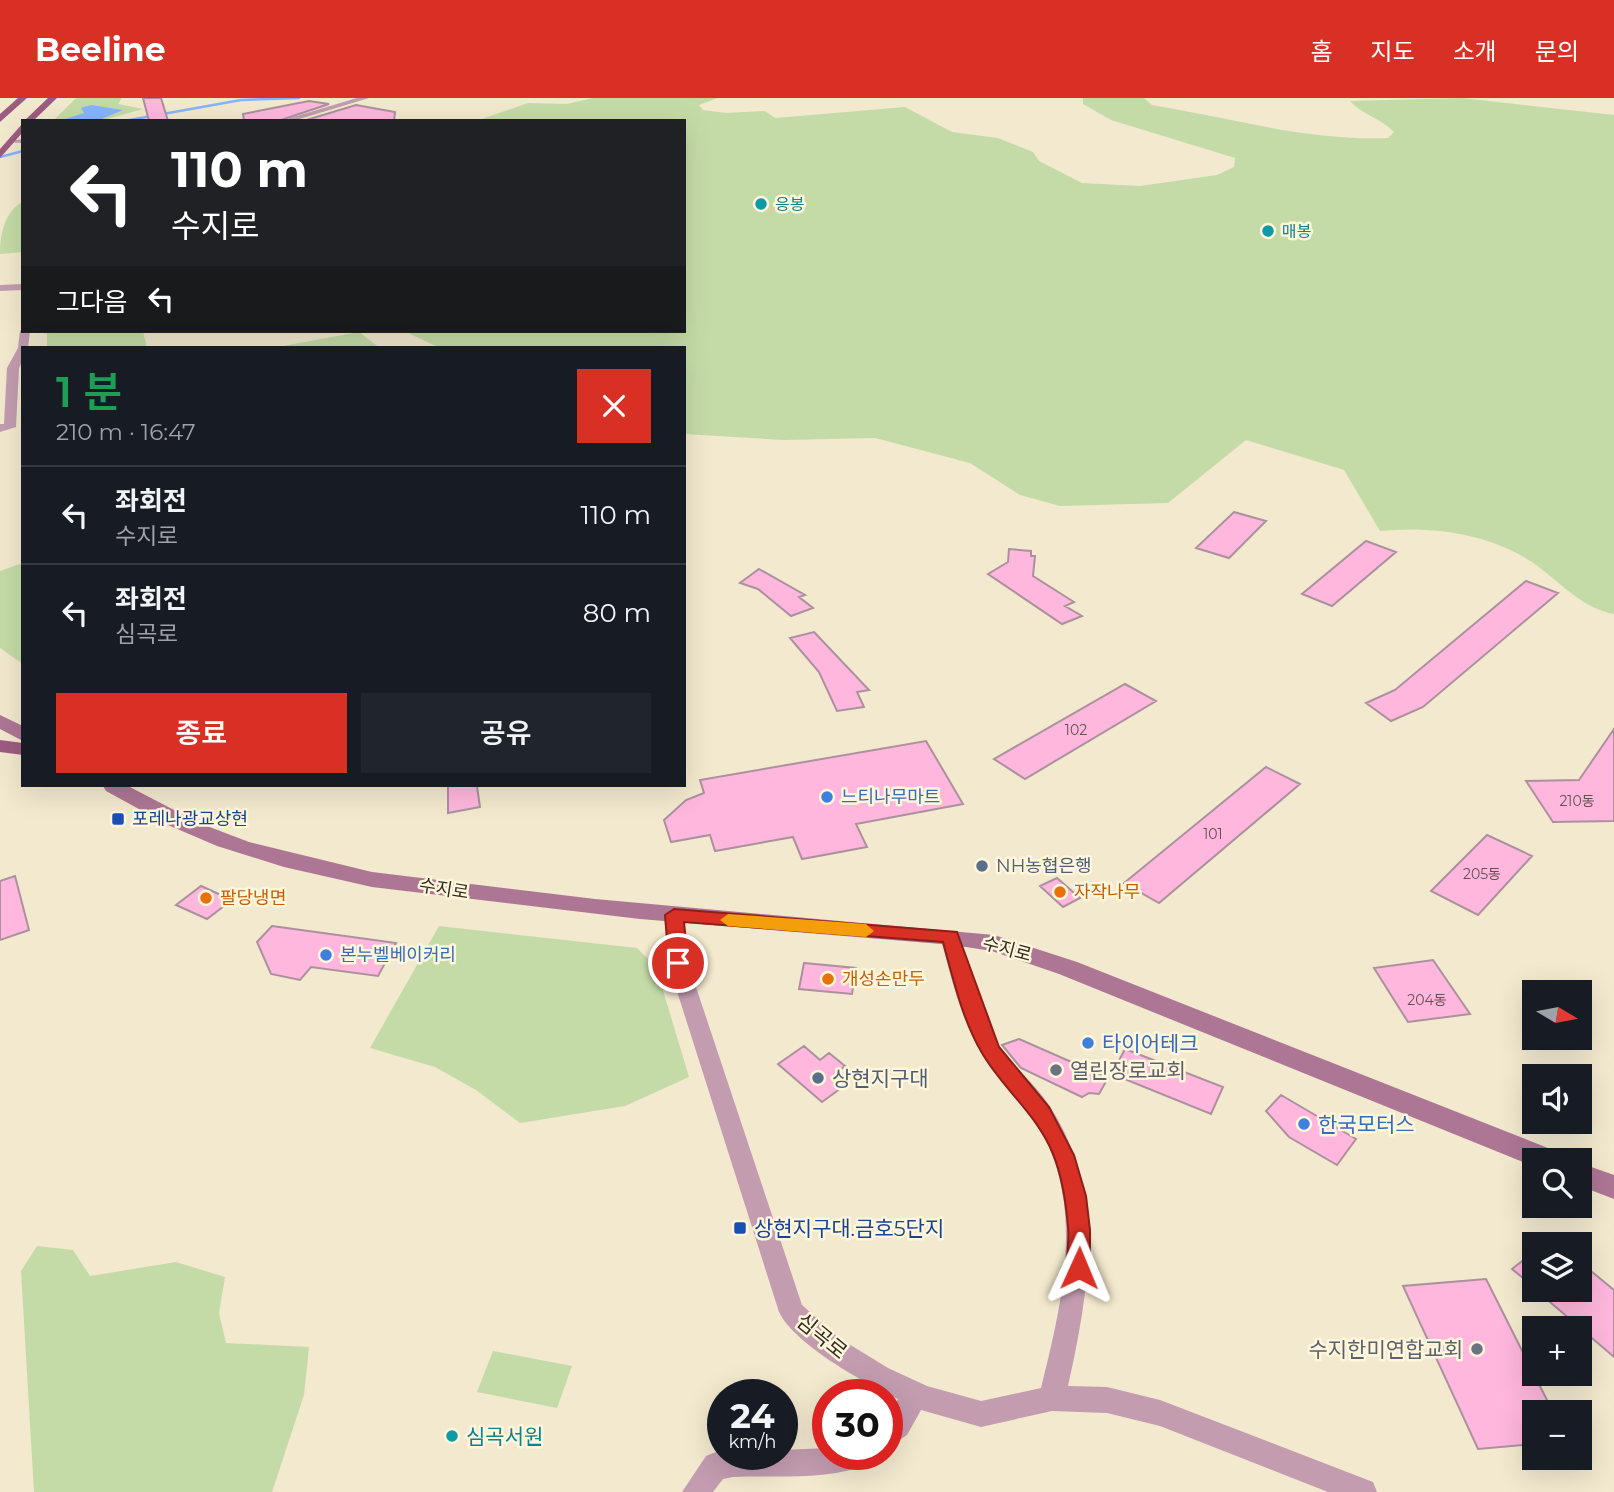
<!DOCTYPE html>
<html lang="ko">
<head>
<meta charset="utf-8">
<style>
	body { margin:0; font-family:Montserrat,"Noto Sans KR",sans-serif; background:#20242c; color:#f1f3f6; height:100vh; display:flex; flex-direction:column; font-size:26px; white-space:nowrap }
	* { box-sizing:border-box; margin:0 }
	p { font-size:23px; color:#9ea1a6 }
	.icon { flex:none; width:38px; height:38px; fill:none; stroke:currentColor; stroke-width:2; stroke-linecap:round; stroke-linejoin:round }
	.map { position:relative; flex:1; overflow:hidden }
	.panel { position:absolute; left:21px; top:248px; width:665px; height:441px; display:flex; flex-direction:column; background:#171b24; border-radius:0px; box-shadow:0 7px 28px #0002 }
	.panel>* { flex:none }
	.top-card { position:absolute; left:21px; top:21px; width:665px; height:214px; border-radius:0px; box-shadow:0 7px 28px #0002; background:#202124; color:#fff; overflow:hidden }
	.needle { width:46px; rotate:100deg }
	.tools { position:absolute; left:1522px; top:882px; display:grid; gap:14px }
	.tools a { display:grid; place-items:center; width:70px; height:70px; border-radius:0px; background:#171b24; box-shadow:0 7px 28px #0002; font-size:35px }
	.speed { position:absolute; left:707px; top:1281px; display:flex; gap:14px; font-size:35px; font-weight:700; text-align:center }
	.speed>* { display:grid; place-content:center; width:91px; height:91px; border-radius:50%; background:#171b24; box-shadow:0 7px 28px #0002; line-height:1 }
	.speed small { font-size:18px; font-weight:400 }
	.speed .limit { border:10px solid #d22; background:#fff; color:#111 }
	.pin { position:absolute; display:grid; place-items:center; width:60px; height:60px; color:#fff; margin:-30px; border:4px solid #fff; border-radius:50%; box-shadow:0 2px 7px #0007 }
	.me { position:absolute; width:77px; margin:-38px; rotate:1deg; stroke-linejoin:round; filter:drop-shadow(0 0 5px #0008) }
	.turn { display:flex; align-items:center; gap:24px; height:147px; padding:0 35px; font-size:32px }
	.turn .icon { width:91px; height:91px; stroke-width:2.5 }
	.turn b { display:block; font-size:49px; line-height:60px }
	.then { display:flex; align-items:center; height:66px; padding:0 35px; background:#0003; gap:14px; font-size:26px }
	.round { display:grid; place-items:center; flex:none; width:74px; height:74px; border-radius:0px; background:#20242c }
	.summary { display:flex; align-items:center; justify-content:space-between; height:119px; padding:0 35px }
	h1 { font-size:42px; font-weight:600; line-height:52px; color:#1e9e55 }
	.button { display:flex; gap:14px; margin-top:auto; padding:14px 35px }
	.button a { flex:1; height:80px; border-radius:0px; background:#d93025; color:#fff; font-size:28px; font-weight:600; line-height:80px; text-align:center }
	.button a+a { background:#20242c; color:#f1f3f6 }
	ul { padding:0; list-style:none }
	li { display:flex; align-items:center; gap:21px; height:98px; padding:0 35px; border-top:2px solid #363941 }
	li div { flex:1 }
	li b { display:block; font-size:26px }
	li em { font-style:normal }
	header { display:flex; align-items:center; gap:42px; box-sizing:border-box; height:98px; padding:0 35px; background:#d93025; color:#fff }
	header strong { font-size:33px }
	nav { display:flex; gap:38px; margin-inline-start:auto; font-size:24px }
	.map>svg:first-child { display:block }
	.green { fill:#c5dba7 }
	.water { fill:#86b4fe }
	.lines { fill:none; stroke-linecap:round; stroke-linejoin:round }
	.stream { stroke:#86b4fe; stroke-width:2.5 }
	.building { fill:#ffb7dd; stroke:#ab919e; stroke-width:2 }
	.street { fill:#c39cb0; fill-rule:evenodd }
	.secondary { fill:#ae7695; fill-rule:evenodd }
	.primary { fill:#9e5b81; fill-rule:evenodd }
	.route { fill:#d93025; stroke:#8d1f18; stroke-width:2 }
	.slow { fill:#f59e0b }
	.culture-dot { fill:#0f9aa8; stroke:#fff6db; stroke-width:2.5 }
	.shop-dot { fill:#3f7fe0; stroke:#fff6db; stroke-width:2.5 }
	.transit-dot { fill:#1a4fb4; stroke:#fff6db; stroke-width:2.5 }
	.service-dot { fill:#5c6f8a; stroke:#fff6db; stroke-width:2.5 }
	.food-dot { fill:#e8710a; stroke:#fff6db; stroke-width:2.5 }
	.worship-dot { fill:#6b7280; stroke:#fff6db; stroke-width:2.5 }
	.labels { text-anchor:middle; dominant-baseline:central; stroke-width:5; stroke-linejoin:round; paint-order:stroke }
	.number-label { font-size:14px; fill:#645052 }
	.far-culture-label { font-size:16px; fill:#0d838f; stroke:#fff6db; text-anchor:start }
	.shop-label { font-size:18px; fill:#366cbe; stroke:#fff6db; text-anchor:start }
	.transit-label { font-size:18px; fill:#164399; stroke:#fff6db; text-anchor:start }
	.service-label { font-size:18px; fill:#4e5e75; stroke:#fff6db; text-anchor:start }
	.street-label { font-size:18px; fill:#312d23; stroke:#fff6db }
	.food-label { font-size:18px; fill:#c56008; stroke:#fff6db; text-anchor:start }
	.near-shop-label { font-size:21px; fill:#366cbe; stroke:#fff6db; text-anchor:start }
	.near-worship-label { font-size:21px; fill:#5b616d; stroke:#fff6db; text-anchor:start }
	.near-service-label { font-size:21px; fill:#4e5e75; stroke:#fff6db; text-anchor:start }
	.near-transit-label { font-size:21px; fill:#164399; stroke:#fff6db; text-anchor:start }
	.near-street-label { font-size:21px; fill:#312d23; stroke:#fff6db }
	.near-culture-label { font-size:21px; fill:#0d838f; stroke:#fff6db; text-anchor:start }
</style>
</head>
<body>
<header>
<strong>Beeline</strong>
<nav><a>홈</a><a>지도</a><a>소개</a><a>문의</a></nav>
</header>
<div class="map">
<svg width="1614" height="1394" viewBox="0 0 1614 1394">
	<rect width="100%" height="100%" fill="#f2e9ce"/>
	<path class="green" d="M76,0h46l-4,6 25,5 -43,12h-47z
		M593,0h125l-19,7 4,5 23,3 39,-2 10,7 130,-11 47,25 46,6 35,14 6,9 43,22 58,3 77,-11 17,-8 1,-9 -124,-38 -28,-16v-6h61l8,7c79,13 155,36 236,33l6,-6c-13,-14 -32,-17 -44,-31l112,-3 152,17v499c-33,-6 -56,-34 -82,-52 -45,-29 -100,-36 -152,-31l-36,-61 -98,-30 -78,63 -108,3 -40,-11 -50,-32 -95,-25 -91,2 -100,-6v-86h-244l-36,-17h280v-210h-208l52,-18 39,1z
		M23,104v50l-23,2c0,-18 4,-43 23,-52z
		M47,233h96l4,17h-100z
		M359,234l21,16h-108z
		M23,465v101l-23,-16v-77z
		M439,828l198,22 19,19 33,110 -64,29 -105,17 -44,-33 -41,-23 -65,-19z
		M37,1148l36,4 17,26 86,-14 49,15 -6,36 7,30 83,4 -5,48 -32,97h-238l-13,-221z
		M493,1253l79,15 -15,42 -80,-16z"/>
	<path class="water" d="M91,7l32,5 -26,11h-38l25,-8 -3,-5z"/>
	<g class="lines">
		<path class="stream" d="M124,23l117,-21 58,-2
			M0,59l23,-6"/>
	</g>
	<path class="building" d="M143,0h18l7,23h-19z
		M309,3l20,3 -51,17h-34l-1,-7z
		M356,7l39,7 -1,9h-91z
		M1234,414l32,9 -37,37 -33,-10z
		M1366,443l30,11 -64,54 -30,-12z
		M1009,451l22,2v5h4l-2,20 41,26 -9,4 17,10 -20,8 -74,-50 20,-12z
		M759,471l46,26 -6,2 14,11 -22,8 -33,-27 -18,-6z
		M1526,483l32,12 -135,114 -32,14 -25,-18 29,-13z
		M814,534l55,58 -12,2 7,15 -27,4 -18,-39 -29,-34z
		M1125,586l31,17 -131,78 -31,-20z
		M1614,631v92l-61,1 -27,-41 53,-1z
		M926,643l37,63 -107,20 11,23 -65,12 -9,-22 -78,14 -5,-16 -39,7 -7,-22 22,-20 18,-7 -4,-13z
		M1266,669l34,17 -141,119 -35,-20z
		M448,688h29l3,21 -32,6z
		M1487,737l45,21 -54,59 -47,-24z
		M15,778l14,54 -29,10v-59z
		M1057,780l23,20 -17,9 -23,-21z
		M201,788l31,14 -25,19 -31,-14z
		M272,828l124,17 -18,33 -67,-9 -11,13 -29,-6 -14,-32z
		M1433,862l37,54 -62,8 -34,-54z
		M804,865l52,5 -4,26 -53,-5z
		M1019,941l89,39 -9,16 -10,-1 -7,4 -61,-29 -19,-23z
		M804,948l16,14 9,-7 16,13 -9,7 12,10 -26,19 -44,-38z
		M1125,951l98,38 -12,27 -99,-40z
		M1281,997l75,44 -19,26 -48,-28 -23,-26z
		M1535,1153v37l-23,-19z
		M1580,1164l34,28v67l-78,-67h44z
		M1486,1181l67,133h-18v32l-57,5 -75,-163z"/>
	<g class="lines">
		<path class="street" d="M357,0h12l-76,23h-13z
			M23,41v4l-18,-1z
			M23,186v6l-23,1v-6z
			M23,230v3h7l-2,17h-5v12l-4,8 -3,59 -16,5v-8h4l3,-56 11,-20 2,-17z
			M674,810l7,2 3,5 4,48 114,342 37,33 49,30 39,18 54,15 60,-13c19,-77 41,-165 8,-241 -16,-35 -45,-58 -65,-90 -24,-37 -32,-79 -44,-120l3,-5h14l3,5c11,37 18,78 40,110 15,22 37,38 51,61 55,87 38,183 17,278l39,1 53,13 213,82 4,10h-49l-168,-66 -53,-13 -55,-2 -71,16 -60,-17 -14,25 -20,13v-31l11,-18c-33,-16 -103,-54 -119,-87l-111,-349 -4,-48 3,-5z
			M828,1350v6h45l-4,10c-44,17 -89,11 -136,13l-10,2 -10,13h-31l24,-36 10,-4 66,2v-4z"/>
		<path class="secondary" d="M0,617l23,11v15l-23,-12z
			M103,688h25l71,37 50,19 123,30 223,27 399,36 83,27 481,190 4,8h-27v7l-476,-193 -67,-23 -39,-6 -313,-26 -268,-32 -88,-20 -67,-21 -49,-21 -62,-34z
			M1580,1065l34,12v24l-34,-13z"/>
		<path class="primary" d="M18,0h9l-27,24v-8z
			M48,0h9l-24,23h-9z
			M23,25v9l-23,26v-9z
			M0,642l23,3v12l-23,-3z"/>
	</g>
	<path class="route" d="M674,811l283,23 42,115 50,60 25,48 12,41 4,34v38l-4,7 -7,3 -8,-3c-7,-15 -1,-32 -3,-48 -2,-24 -6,-51 -15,-73 -16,-40 -50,-65 -71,-101 -19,-32 -29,-74 -39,-111l-259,-20 4,41 -10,6 -9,-6 -4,-48z"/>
	<path class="slow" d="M728,816l138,10 8,7 -8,6 -138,-11 -8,-6z"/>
	<g class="culture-dot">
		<circle cx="761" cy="106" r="7"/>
		<circle cx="1268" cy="133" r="7"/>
		<circle cx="452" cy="1338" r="7"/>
	</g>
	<g class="shop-dot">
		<circle cx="827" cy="699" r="7"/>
		<circle cx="326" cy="857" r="7"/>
		<circle cx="1088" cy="945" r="7"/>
		<circle cx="1304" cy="1026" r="7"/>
	</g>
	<g class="transit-dot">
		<rect x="111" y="714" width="14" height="14" rx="3.5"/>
		<rect x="733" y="1123" width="14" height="14" rx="3.5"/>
	</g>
	<g class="service-dot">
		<circle cx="982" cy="768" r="7"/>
		<circle cx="818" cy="980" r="7"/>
	</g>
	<g class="food-dot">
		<circle cx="1060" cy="794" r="7"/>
		<circle cx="206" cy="800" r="7"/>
		<circle cx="828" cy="881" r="7"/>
	</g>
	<g class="worship-dot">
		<circle cx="1056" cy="972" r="7"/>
		<circle cx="1477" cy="1251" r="7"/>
	</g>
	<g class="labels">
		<g class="number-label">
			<text x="1076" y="632">102</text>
			<text x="1577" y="703">210동</text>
			<text x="1213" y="736">101</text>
			<text x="1482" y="776">205동</text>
			<text x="1427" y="902">204동</text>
		</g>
		<g class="far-culture-label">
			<text x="775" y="106">응봉</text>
			<text x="1282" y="133">매봉</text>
		</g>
		<g class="shop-label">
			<text x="841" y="699">느티나무마트</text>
			<text x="340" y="857">본누벨베이커리</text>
		</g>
		<g class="transit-label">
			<text x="132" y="721">포레나광교상현</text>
		</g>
		<g class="service-label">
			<text x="996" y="768">NH농협은행</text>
		</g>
		<g class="street-label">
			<text transform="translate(444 791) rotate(9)">수지로</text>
			<text transform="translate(1007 851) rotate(15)">수지로</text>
		</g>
		<g class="food-label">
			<text x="1074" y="794">자작나무</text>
			<text x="220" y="800">팔당냉면</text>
			<text x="842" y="881">개성손만두</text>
		</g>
		<g class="near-shop-label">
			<text x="1102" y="945">타이어테크</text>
			<text x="1318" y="1026">한국모터스</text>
		</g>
		<g class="near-worship-label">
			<text x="1070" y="972">열린장로교회</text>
			<text x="1463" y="1251" text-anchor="end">수지한미연합교회</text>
		</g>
		<g class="near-service-label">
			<text x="832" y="980">상현지구대</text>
		</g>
		<g class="near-transit-label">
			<text x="754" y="1130">상현지구대.금호5단지</text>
		</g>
		<g class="near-street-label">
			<text transform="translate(822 1238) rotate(39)">심곡로</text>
		</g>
		<g class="near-culture-label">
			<text x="466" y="1338">심곡서원</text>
		</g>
	</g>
</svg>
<div class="tools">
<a><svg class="needle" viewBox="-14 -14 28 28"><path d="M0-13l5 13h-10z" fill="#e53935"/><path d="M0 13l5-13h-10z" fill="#9ea1a6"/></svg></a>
<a><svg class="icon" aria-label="sound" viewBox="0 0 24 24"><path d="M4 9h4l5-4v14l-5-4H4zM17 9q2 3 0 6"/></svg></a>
<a><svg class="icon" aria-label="search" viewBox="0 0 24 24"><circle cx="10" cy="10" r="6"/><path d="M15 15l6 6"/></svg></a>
<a><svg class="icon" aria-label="layers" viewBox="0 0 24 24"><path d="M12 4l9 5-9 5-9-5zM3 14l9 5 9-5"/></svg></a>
<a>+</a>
<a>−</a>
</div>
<div class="speed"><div>24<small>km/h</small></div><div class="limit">30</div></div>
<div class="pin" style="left:678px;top:865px;background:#d93025"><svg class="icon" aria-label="arrive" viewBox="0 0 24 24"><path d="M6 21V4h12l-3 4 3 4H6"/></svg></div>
<svg class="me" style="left:1079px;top:1170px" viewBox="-20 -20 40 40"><path d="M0-17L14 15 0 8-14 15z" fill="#d93025" stroke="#fff" stroke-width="4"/></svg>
<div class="top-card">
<div class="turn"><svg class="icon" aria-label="left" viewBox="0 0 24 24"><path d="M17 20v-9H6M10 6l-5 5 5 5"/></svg><div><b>110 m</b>수지로</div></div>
<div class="then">그다음<svg class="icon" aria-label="left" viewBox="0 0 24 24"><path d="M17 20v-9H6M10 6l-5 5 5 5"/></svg></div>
</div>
<section class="panel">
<div class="summary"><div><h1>1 분</h1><p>210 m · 16:47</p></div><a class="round" style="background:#d93025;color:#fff"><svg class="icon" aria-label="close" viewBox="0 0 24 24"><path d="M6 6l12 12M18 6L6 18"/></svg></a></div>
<ul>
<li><svg class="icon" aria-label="left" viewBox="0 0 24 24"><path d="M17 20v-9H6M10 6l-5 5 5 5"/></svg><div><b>좌회전</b><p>수지로</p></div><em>110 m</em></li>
<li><svg class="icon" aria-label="left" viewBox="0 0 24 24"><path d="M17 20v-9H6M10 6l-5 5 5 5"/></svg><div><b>좌회전</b><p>심곡로</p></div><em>80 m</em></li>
</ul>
<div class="button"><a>종료</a><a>공유</a></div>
</section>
</div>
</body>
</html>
